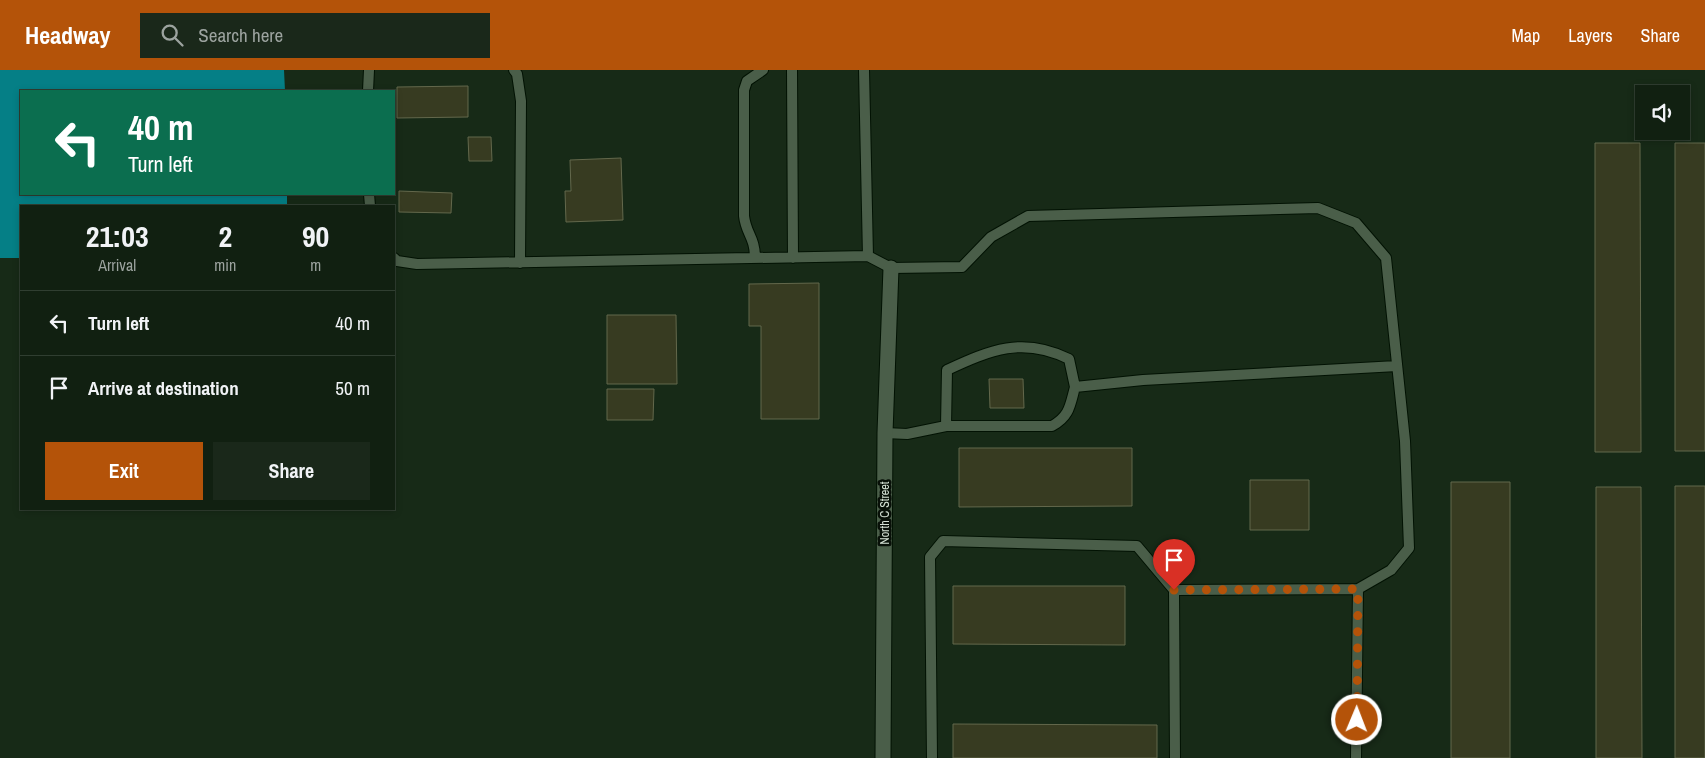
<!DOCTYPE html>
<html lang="en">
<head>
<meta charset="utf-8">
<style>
	body { margin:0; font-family:"Archivo Narrow",sans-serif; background:#1a281a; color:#f1f3f6; height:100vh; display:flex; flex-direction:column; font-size:19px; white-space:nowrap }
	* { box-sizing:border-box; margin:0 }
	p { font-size:16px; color:#9ca39f }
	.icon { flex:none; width:28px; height:28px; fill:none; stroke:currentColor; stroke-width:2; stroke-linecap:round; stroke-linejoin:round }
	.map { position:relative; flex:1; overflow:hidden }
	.panel { position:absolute; left:20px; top:135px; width:375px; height:305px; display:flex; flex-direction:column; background:#112011; border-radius:0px; box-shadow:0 2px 8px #0003,0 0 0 1px #303e31 }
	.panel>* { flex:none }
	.top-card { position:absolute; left:20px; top:20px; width:375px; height:105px; border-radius:0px; box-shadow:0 2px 8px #0003,0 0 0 1px #303e31; background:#0b6e4f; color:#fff; overflow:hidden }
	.tools { position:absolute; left:1635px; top:15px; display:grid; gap:10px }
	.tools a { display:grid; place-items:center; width:55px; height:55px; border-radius:0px; background:#112011; box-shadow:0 2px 8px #0003,0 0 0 1px #303e31; font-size:25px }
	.pin { position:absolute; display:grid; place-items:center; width:42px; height:42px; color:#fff; margin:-51px -21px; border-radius:50% 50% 50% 0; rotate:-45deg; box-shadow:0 0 5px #0007 }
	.pin .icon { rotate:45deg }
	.me { position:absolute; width:55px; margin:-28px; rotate:1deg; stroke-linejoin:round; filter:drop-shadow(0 0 4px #0008) }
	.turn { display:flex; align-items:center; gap:18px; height:105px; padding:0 25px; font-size:22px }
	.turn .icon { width:65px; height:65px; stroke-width:2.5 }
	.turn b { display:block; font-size:35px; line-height:42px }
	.eta { display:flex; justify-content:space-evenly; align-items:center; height:85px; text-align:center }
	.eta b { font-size:30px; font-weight:700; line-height:35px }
	.cta { display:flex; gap:10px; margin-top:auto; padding:10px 25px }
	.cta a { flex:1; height:58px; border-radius:0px; background:#b45309; color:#fff; font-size:20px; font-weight:700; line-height:58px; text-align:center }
	.cta a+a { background:#1a281a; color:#f1f3f6 }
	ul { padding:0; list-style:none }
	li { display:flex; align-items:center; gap:15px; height:65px; padding:0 25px; border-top:1px solid #303e31 }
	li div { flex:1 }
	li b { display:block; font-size:19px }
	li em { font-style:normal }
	header { display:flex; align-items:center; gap:30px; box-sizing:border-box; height:70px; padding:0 25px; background:#b45309; color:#fff }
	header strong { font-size:24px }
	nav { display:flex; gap:28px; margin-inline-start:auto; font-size:18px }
	.search { width:350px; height:45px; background:#1a281a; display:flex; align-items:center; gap:12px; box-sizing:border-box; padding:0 18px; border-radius:0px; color:#9ca39f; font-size:19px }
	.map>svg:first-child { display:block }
	.water { fill:#057f86 }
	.building { fill:#373b21; stroke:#63684c }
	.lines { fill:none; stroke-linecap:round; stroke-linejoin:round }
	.lane-casing { stroke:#021203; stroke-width:12 }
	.street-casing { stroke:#021203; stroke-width:17 }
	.lane { stroke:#4a5e49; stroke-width:10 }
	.street { stroke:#4a5e49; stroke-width:15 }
	.route { stroke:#b45309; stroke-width:9; stroke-dasharray:0 16.2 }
	.labels { text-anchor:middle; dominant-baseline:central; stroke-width:5; stroke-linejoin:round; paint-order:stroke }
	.street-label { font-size:12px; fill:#d5e1d5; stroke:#081008 }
</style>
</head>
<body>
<header>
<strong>Headway</strong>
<div class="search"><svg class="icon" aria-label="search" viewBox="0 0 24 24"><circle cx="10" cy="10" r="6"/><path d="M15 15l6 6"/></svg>Search here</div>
<nav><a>Map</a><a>Layers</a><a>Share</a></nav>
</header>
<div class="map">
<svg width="1705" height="688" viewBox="0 0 1705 688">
	<rect width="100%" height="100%" fill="#172a17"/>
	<path class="water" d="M0,0h284l1,21h-264v103h266v12h-266v52h-21z"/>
	<path class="building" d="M468,16v31l-71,1v-31z
		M468,67h23l1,24h-23z
		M1595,73h45l1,309h-46z
		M1675,73h30v308h-30z
		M621,88l2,62 -57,2 -1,-31h6l-1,-31z
		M399,121l53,2 -1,20 -52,-1z
		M819,213v136h-58v-93h-12v-42z
		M607,245h69l1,69h-70z
		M989,309h34l1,29h-34z
		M607,319h47l-1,31h-46z
		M959,378h173v58l-173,1z
		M1250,410h59v50h-59z
		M1451,412h59v276h-59z
		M1675,416h30v272h-30z
		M1596,417h45l1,271h-46z
		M953,516h172v59l-172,-1z
		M953,654l204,1v33h-204z"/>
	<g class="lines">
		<g class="lane-casing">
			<path id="lane" d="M514,0l3,4 4,27 -1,162
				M792,0l1,188
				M864,0l4,186
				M368,21l1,-21
				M369,124l1,12
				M394,188l3,3 20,3 451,-8 23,12 71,-1 29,-30 37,-21 290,-8 38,15 30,35 19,183 4,107 -18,22 -33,19 -2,169
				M755,188c0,-21 -9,-24 -11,-42v-126l3,-9 16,-11
				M946,356h106c18,-10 18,-21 23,-39
				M885,363l22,1 39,-8 1,-56c43,-20 76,-34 122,-11l6,28 68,-7 254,-14
				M932,688l-2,-201 13,-16 194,5 37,44
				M1175,688l-1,-168 184,-1"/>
		</g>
		<g class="street-casing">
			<path id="street" d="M883,688l2,-325 6,-165"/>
		</g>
		<use href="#lane" class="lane"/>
		<use href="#street" class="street"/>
	</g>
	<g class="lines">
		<path class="route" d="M1174,520l184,-1 -1,131"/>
	</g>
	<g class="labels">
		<g class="street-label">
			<text transform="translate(885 443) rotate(-90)">North C Street</text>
		</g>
	</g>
</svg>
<div class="tools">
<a><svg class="icon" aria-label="sound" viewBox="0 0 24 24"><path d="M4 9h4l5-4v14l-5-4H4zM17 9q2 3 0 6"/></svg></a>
</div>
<div class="pin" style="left:1174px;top:520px;background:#d93025"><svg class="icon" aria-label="arrive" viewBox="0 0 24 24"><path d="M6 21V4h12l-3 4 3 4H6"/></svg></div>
<svg class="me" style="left:1357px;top:650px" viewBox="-20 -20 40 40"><circle r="17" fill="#b45309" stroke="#fff" stroke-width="3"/><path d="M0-11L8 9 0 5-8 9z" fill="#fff"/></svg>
<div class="top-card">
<div class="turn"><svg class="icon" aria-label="left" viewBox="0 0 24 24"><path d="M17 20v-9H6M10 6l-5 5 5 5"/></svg><div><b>40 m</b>Turn left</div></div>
</div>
<section class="panel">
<div class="eta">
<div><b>21:03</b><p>Arrival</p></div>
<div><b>2</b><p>min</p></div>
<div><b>90</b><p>m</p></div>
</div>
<ul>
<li><svg class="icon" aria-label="left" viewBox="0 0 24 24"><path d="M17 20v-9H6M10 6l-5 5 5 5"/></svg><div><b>Turn left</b></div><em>40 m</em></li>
<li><svg class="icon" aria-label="arrive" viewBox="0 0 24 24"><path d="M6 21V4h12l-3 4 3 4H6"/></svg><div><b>Arrive at destination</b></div><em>50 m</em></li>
</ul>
<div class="cta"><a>Exit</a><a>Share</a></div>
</section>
</div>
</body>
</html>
